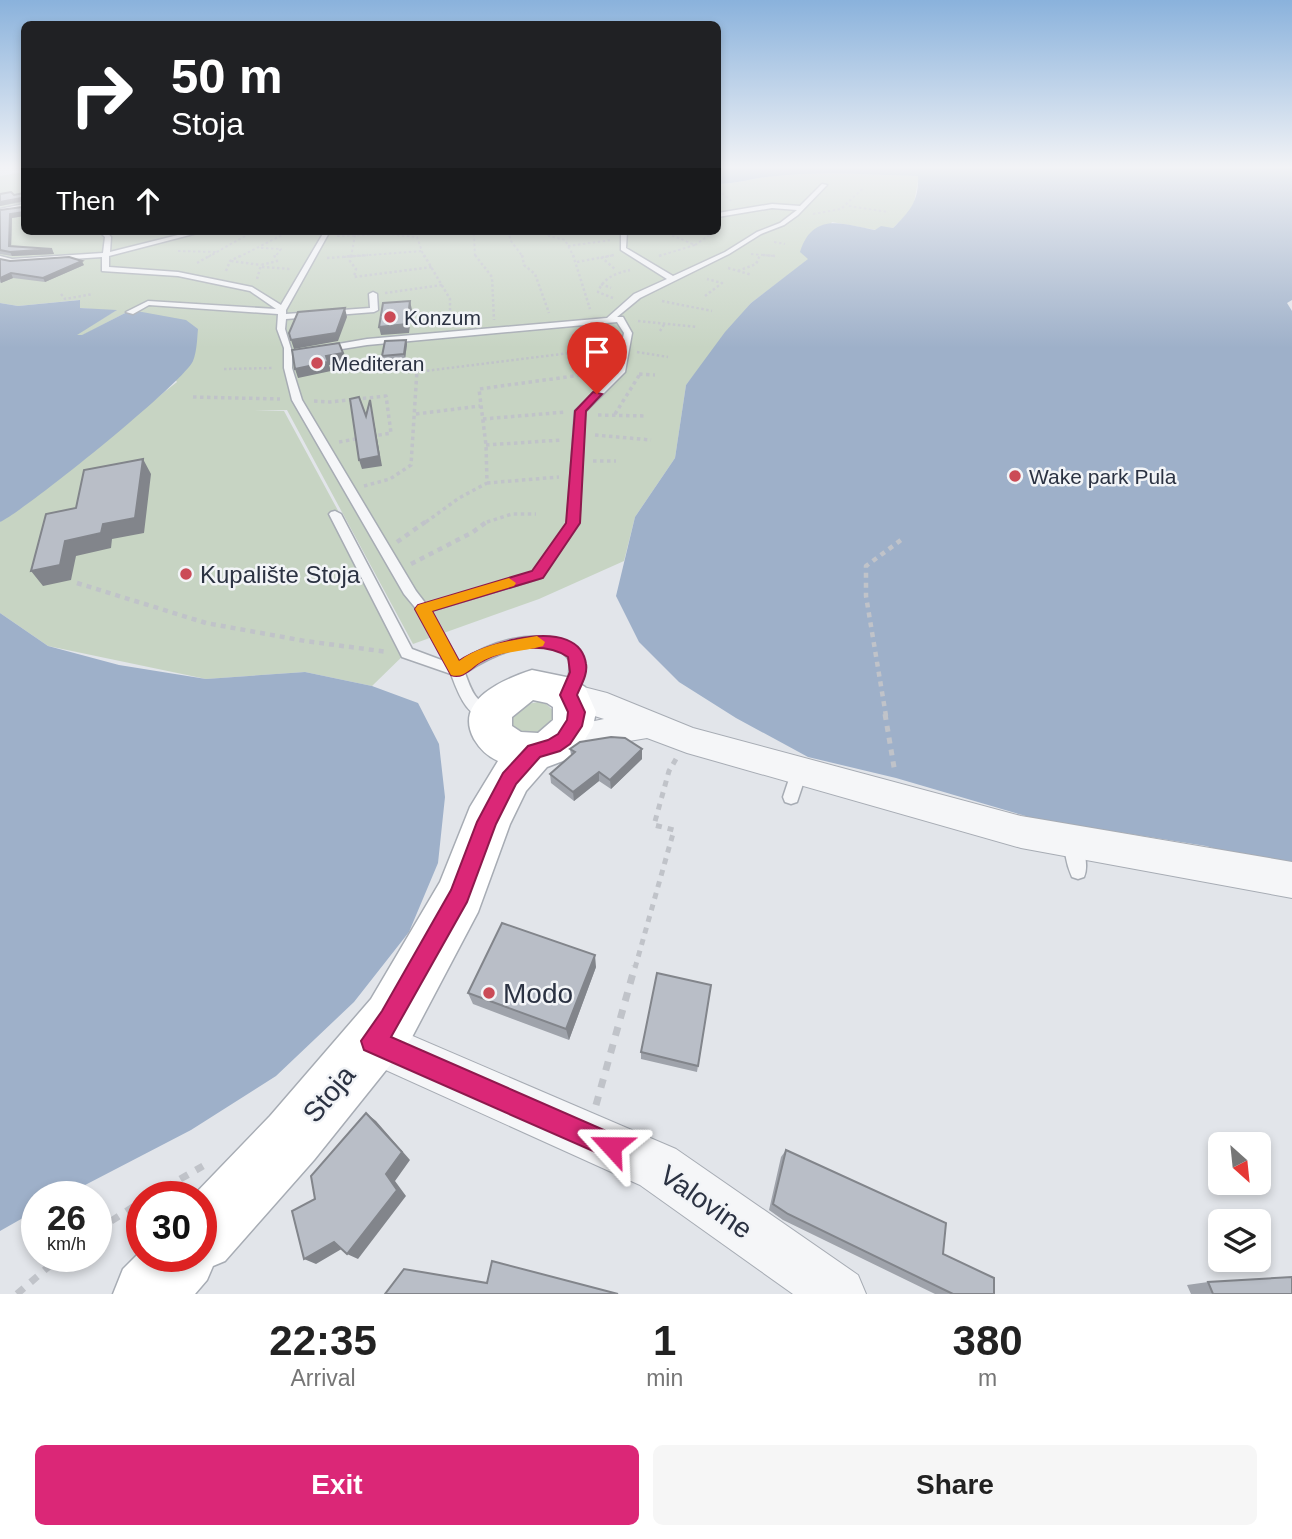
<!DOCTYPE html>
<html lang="en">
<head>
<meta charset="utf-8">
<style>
	body { margin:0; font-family:Helvetica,sans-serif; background:#f6f6f6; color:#222; height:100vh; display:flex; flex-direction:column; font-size:26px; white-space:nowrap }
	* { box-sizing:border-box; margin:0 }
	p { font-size:23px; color:#767676 }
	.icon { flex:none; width:38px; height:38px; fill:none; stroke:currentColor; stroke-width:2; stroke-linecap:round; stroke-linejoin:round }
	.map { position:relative; height:1294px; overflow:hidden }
	.side { display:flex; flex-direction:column; background:#fff; flex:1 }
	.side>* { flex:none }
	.guide { position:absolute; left:21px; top:21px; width:700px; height:214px; border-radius:10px; box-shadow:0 4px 10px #0003; background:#202124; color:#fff; overflow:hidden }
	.needle { width:46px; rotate:153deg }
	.fabs { position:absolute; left:1208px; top:1132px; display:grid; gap:14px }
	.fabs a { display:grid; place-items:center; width:63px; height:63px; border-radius:10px; background:#fff; box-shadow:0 4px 10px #0003; font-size:35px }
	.speed { position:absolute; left:21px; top:1181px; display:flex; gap:14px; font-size:35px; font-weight:700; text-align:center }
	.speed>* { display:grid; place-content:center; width:91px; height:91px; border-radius:50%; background:#fff; box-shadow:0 4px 10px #0003; line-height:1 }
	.speed small { font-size:18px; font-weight:400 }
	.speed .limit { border:10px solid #d22; background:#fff; color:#111 }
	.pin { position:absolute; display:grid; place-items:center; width:60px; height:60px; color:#fff; margin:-72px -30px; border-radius:50% 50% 50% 0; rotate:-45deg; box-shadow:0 0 7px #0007 }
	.pin .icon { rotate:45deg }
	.me { position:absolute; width:77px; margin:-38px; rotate:294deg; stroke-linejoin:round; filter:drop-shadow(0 0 5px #0008) }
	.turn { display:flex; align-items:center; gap:24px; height:147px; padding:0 35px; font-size:32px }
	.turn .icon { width:91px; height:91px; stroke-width:2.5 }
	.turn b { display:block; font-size:49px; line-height:60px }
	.then { display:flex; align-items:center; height:66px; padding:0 35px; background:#0003; gap:14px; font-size:26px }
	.eta { display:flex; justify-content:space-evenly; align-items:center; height:119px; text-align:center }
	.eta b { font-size:42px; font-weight:700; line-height:49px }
	.cta { display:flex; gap:14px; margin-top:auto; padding:14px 35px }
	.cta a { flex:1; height:80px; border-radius:10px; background:#db2777; color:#fff; font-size:28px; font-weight:700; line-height:80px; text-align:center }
	.cta a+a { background:#f6f6f6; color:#222 }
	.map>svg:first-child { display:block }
	.green { fill:#c7d4c3 }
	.water { fill:#9eb0c9 }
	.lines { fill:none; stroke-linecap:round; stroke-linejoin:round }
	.lane-casing { stroke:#a7acb4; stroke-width:3 }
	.street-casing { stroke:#a7acb4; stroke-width:2 }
	.secondary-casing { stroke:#a7acb4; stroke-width:3 }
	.path-far5 { stroke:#c0c3c9; stroke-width:2; stroke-dasharray:2.5 2.5; stroke-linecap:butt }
	.path-far4 { stroke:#c0c3c9; stroke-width:2.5; stroke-dasharray:2.5 2.5; stroke-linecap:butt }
	.path-far3 { stroke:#c0c3c9; stroke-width:3.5; stroke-dasharray:3.5 3.5; stroke-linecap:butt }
	.path-far2 { stroke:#c0c3c9; stroke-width:4.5; stroke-dasharray:5 5; stroke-linecap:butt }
	.path-far1 { stroke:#c0c3c9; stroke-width:5; stroke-dasharray:6 6; stroke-linecap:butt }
	.path { stroke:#c0c3c9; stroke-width:7; stroke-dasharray:9 9; stroke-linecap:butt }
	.lane { fill:#f5f6f8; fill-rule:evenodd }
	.street { fill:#f5f6f8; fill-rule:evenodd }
	.secondary { fill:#fff; fill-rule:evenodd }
	.wall { fill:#9fa3ab }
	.shaded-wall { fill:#82858b }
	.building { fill:#b9bec7; stroke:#82858b; stroke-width:2 }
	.route { fill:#db2777; stroke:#8e194d; stroke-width:2 }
	.slow { fill:#f59e0b }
	.poi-dot { fill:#cb4b57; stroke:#f2f4f7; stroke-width:2.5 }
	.labels { text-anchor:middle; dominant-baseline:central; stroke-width:5; stroke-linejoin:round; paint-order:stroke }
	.far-poi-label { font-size:21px; fill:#2b3242; stroke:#f2f4f7; text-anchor:start }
	.poi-label { font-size:24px; fill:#2b3242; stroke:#f2f4f7; text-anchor:start }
	.near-poi-label { font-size:28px; fill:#2b3242; stroke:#f2f4f7; text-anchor:start }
	.near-street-label { font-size:28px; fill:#2b3242; stroke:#f2f4f7 }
</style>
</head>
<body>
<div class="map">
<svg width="1292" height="1294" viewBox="0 0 1292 1294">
	<rect width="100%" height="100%" fill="#e2e5ea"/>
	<path class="green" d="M24,172v59h694v-47c19,0 39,-7 59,-8 48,-5 94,-1 142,0l-6,32 -20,20 -12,-1 -5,3 -44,-8 -23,37 -58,44 -65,82 -11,73 -40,59 -11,44 -85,38 -126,45 -126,-234 -35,1h32l128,236 -40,39 -67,-14 -99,7 -158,-33 -48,-33v-91l177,-140 -46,-72 -50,26 -6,-1 40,-24 -36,-3v-8l-61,6 -18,-3v-127z
		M538,702l8,2 9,8v13l-26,13 -17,-11v-12l11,-10z"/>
	<path class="water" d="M718,167h574v133l-5,3 5,8v560l-86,-25 -170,-27 -140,-41 -88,-21 -72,-39 -57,-36 -40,-40 -23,-46 19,-79 40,-59 11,-73 39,-53 26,-29 57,-44 -8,-7c13,-41 43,-28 75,-22l6,-4 12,2c17,-17 26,-27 25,-52 -47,-1 -94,-5 -141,0 -20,1 -40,8 -59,8z
		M80,300v8l37,2 -40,25h5l49,-25 55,10 12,9c-1,10 -1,22 -5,32 -10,22 -167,149 -193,161v-219l18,3z
		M0,613l48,33 71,19 87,14 99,-7 67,14 46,17 21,41 6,53 -7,66 -29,69 -55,70 -78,74 -85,54 -129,67h-25v13l-37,21z"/>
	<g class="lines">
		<g class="lane-casing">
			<path id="lane" d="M822,184l5,1 -29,30 -14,10 -23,9 -32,20 -89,44 -23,19h6l9,16 -7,39 -40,40 -6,112 -38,54 -110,33 28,51c31,-20 74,-35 109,-18 27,13 16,34 5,55h-10l-2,-4 8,-19 1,-15c-22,-33 -81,-5 -105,12 7,19 10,29 30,36l3,4 -3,4c-26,8 -37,-24 -44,-43l-49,-17 -2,-4 -71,-139 2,-2 4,-1 6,3 71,135 32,12 -26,-50 -14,-17 -112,-194 -8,-32v-20l-7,-19 1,-15 -129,-9 -16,9 -7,-2 22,-11 128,8 -26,-18 -72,-15 -76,-5v-14l-90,6 -12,-3v-4l12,3 91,-6 2,-16 -6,-6h7l5,6 -1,15 84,-21h11l-96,25v11l69,5 74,15 29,18 43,-73 6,-1 -44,79v4l84,-6 -1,-14 4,-2 4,2 1,16 -4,2 -88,7 -1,10 7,23 75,-13 240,-21 27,-24 33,-15 -46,-29v-19h6l-1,17 47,28 52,-24 32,-20 23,-9 17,-13 -25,-2 -54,9v-4l54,-9 28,2zM617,322l7,11 -8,38 -41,40 -8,113 -34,48 -107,32 -10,-13 -114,-191 -10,-32v-11l75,-12z
				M24,204v4l-24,5v-4z
				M799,765l6,2 2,5 -10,30 -6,2 -6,-2 -2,-5 10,-30z
				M1073,834l6,2c5,11 10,30 5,41l-6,2 -6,-2c-5,-11 -10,-30 -5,-41z"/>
		</g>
		<g class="street-casing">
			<path id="street" d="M568,683l39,10 86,35 328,88 271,46v36l-271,-50 -334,-95 -40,-15 -83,14 -12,-4 -5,-9 5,-9 52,-11 -47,-15 -5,-9 5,-9z
				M373,1019l303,130 182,126 8,19h-73l-153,-109 -283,-128 -6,-16 6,-16z"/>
		</g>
		<g class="secondary-casing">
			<path id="secondary" d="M532,670l39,8 14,9 11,25 -3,14 -15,25 -15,10 -16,6 -21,24 -16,33 -32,88 -67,127 -97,121 -89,101 -12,5 -6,14 -12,14h-82l10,-25 19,-19v6h59v-59h-9l78,-81 101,-117 69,-117 30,-75 28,-46c-11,-5 -18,-12 -24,-22 -21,-39 30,-60 58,-69zM533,700l14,3 6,4v13l-15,13 -17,-1 -9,-6v-9z"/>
		</g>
		<path class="path-far5" d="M722,193l9,8
			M849,206l39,6
			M813,214l28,-5 21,-20
			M278,231l34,1
			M469,231l5,4 1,22
			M508,231l3,10 12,16
			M545,231l4,5 16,4 9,17
			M337,236l49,-2 31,3 7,20
			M774,242l11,2
			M695,245l20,-14
			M568,246l44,-6
			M261,248l20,1 -6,8
			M178,251l38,1
			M751,254l24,2
			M659,256l36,-11 -33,-14
			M208,257l46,-26
			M239,257l51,-26
			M344,257l78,-6
			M351,257l4,-22
			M605,257l9,-2"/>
		<path class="path-far4" d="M351,255l-1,6 6,8 -2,8 78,-10
			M424,255l26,44v22
			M475,255l17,22 2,43
			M522,255l2,10 11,9 14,39
			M573,255l17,54
			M763,255l12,1
			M659,256l3,-1
			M601,257l15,13
			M327,258l41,-3
			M231,261l30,4
			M577,262l37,-7
			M197,263l14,-8
			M262,267l29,2
			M728,268l24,7
			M226,271l4,-10 12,-6
			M738,271l18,-7 4,-9
			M257,279l4,-14 16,-4 -3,-6
			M601,284l10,4
			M385,293l57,-8
			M61,294l4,5 28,-5
			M705,296l17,-13 -15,-4
			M613,298l-15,-6c5,-14 18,-19 32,-22
			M662,301l50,10
			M638,321l59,6
			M660,331l5,-8
			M637,352l31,5
			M224,369l49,-1
			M417,372l193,-24"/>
		<path class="path-far3" d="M639,374l16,1
			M193,397l87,2
			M314,401l16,1 56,-6 5,37 -17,3
			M416,414l64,-8
			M615,414l25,-40
			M598,415l49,1
			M483,419l83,-7
			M595,435l56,5
			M339,442l22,-4
			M486,445l76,-5
			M593,461h23
			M487,483l72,-6
			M364,486l26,-7 21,-14 6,-95
			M426,522l33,-24 28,-15 -1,-38 -7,-56 117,-16
			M487,522l25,-8h24"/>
		<path class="path-far2" d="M397,542l31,-22
			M411,564l62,-32 16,-12
			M77,583l129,40 99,18 83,11
			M886,716l-20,-120v-30l35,-26"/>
		<path class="path-far1" d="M885,714l10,59
			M635,968l39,-138 -20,-5 15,-54 7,-12"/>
		<path class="path" d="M596,1105l39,-139
			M149,1197l54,-31
			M96,1231l46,-30
			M17,1294l44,-38"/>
		<use href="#lane" class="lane"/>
		<use href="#street" class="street"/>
		<use href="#secondary" class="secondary"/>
	</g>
	<path class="wall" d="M24,193v23l-12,2 -1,28 41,3 2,5 -42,2 -12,-2v-44l22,-3 2,-5 -24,4v-12l14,1z
		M0,259l10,2 74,4 -39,17 -32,-4 -12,5 -1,-1z
		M406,340l1,4 -2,15 -22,1 -1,-4z
		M570,749h72v10l-31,30 -12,-8 -25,20 -23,-18 -1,-9 21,-19z
		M596,967l-27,73 -96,-36 -5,-11z
		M711,985l-14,87 -56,-13v-7z
		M786,1150l157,104 51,40h-59l-152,-74 -14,-10 12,-53z
		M1208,1282l84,12h-101l-4,-9z"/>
	<path class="shaded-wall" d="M21,198l2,3 -23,5v-4z
		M24,212v4l-12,2 -1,32 -2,-4 1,-32z
		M52,249l2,5 -42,2 -2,-4z
		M82,261l2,4 -39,17 -2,-4z
		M11,273l2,5 -12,5 -1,-5z
		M410,301l2,9 -3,23 -28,2 -2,-8z
		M345,308l2,9 -9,24 -44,8 -3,-9z
		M406,340l1,4 -2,15 -1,-5z
		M343,353l3,9 -17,3 2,6 -33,7 -3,-9 31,-13z
		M370,400l12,66 -20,3 -3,-9z
		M143,459l8,15 -7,59 -32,6 -1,9 -35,8 -5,24 -28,6 -12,-15 34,-30 38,-17z
		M642,749v10l-31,30 -1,-9z
		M599,772v9l-25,20 -1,-9z
		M595,955l1,12 -27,73 -3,-11z
		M366,1113l10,8 34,39 -15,21 11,15 -48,63 -11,-5 39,-80z
		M334,1242l11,5 -29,17 -12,-5z"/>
	<path class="building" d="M11,192l3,3 10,-2v7l-3,-2 -21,4v-8z
		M24,200v12l-14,2 -1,32 43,3 -42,3 -10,-2v-40l22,-3z
		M69,257l13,4 -39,17 -32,-5 -11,5v-19l10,2z
		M410,301l-3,23 -28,3 4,-24z
		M345,308l-9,25 -45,7 -2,-7 9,-21z
		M406,340l-2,14 -22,2 3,-15z
		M339,343l4,10 -17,3 2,6 -33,7 -3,-19z
		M359,397l7,19 4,-16 9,56 -20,4 -9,-61z
		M143,459l-8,59 -32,6 -2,9 -36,8 -5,24 -29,6 15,-57 30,-6 8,-38z
		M611,737l14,1 17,11 -32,31 -11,-8 -26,20 -23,-18 25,-22 -5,-3 10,-7z
		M502,923l93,32 -29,74 -98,-36z
		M657,973l54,12 -13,81 -57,-14z
		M366,1113l36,39 -16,22 11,16 -50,64 -13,-12 -30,17 -12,-48 23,-12 -4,-23z
		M786,1150l160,73 -3,31 51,24v16h-41l-165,-80 -15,-10z
		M492,1261l126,33h-233l19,-25 83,14z
		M1292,1277v17h-79l-5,-12z"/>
	<linearGradient id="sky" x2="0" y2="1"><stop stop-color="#8ab2dc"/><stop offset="0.48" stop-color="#f2f3f6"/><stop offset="1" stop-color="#f2f3f6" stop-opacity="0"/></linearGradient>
	<rect width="1292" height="348" fill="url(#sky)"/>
	<path class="route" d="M593,392l9,2 -16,17 -6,112 -37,55 -111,33 27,50c25,-18 120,-47 127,3 2,10 -5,21 -9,31l8,17 -3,14 -12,18 -10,7 -20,6 -24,27 -20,40 -29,78 -76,135 229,100 4,9 -4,9 -9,4 -247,-109 -3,-9 21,-30 69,-121 26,-68 26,-49 25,-27 20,-6 10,-6 9,-14 1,-8 -8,-17 10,-23 -2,-15c-24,-16 -64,-9 -89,6 -9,6 -16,16 -28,12l-36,-66 3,-4 114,-34 34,-48 9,-112z"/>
	<path class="slow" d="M509,578l7,5 -2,3 -82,25 27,50c23,-17 50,-20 78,-25l8,6 -2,4c-21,6 -43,5 -62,16 -11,6 -17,17 -30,13l-36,-66 3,-4z"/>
	<g class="poi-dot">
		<circle cx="390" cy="317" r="7"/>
		<circle cx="317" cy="363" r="7"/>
		<circle cx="1015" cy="476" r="7"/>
		<circle cx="186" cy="574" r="7"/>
		<circle cx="489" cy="993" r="7"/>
	</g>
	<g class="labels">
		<g class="far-poi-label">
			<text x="404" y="317">Konzum</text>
			<text x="331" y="363">Mediteran</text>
			<text x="1029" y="476">Wake park Pula</text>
		</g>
		<g class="poi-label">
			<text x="200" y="574">Kupalište Stoja</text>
		</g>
		<g class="near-poi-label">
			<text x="503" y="993">Modo</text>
		</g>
		<g class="near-street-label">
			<text transform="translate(329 1094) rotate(-50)">Stoja</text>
			<text transform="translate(706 1202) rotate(35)">Valovine</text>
		</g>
	</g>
</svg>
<div class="fabs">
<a><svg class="needle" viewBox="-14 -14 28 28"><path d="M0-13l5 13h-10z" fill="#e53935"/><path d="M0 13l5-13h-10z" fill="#767676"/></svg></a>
<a><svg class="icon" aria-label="layers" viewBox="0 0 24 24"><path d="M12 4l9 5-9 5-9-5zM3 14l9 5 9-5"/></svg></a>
</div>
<div class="speed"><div>26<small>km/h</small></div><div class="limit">30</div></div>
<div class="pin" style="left:597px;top:394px;background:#d93025"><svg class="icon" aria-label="arrive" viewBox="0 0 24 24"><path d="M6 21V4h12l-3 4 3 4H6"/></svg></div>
<svg class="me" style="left:611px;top:1146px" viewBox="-20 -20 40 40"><path d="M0-17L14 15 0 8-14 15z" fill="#db2777" stroke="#fff" stroke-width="4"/></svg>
<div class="guide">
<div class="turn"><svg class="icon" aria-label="right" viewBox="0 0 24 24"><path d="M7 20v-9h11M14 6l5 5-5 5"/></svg><div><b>50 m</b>Stoja</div></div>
<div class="then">Then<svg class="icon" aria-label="ahead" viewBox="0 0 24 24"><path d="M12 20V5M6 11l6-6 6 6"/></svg></div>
</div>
</div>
<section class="side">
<div class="eta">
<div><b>22:35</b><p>Arrival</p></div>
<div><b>1</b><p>min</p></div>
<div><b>380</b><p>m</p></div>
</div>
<div class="cta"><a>Exit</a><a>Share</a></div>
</section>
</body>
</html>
